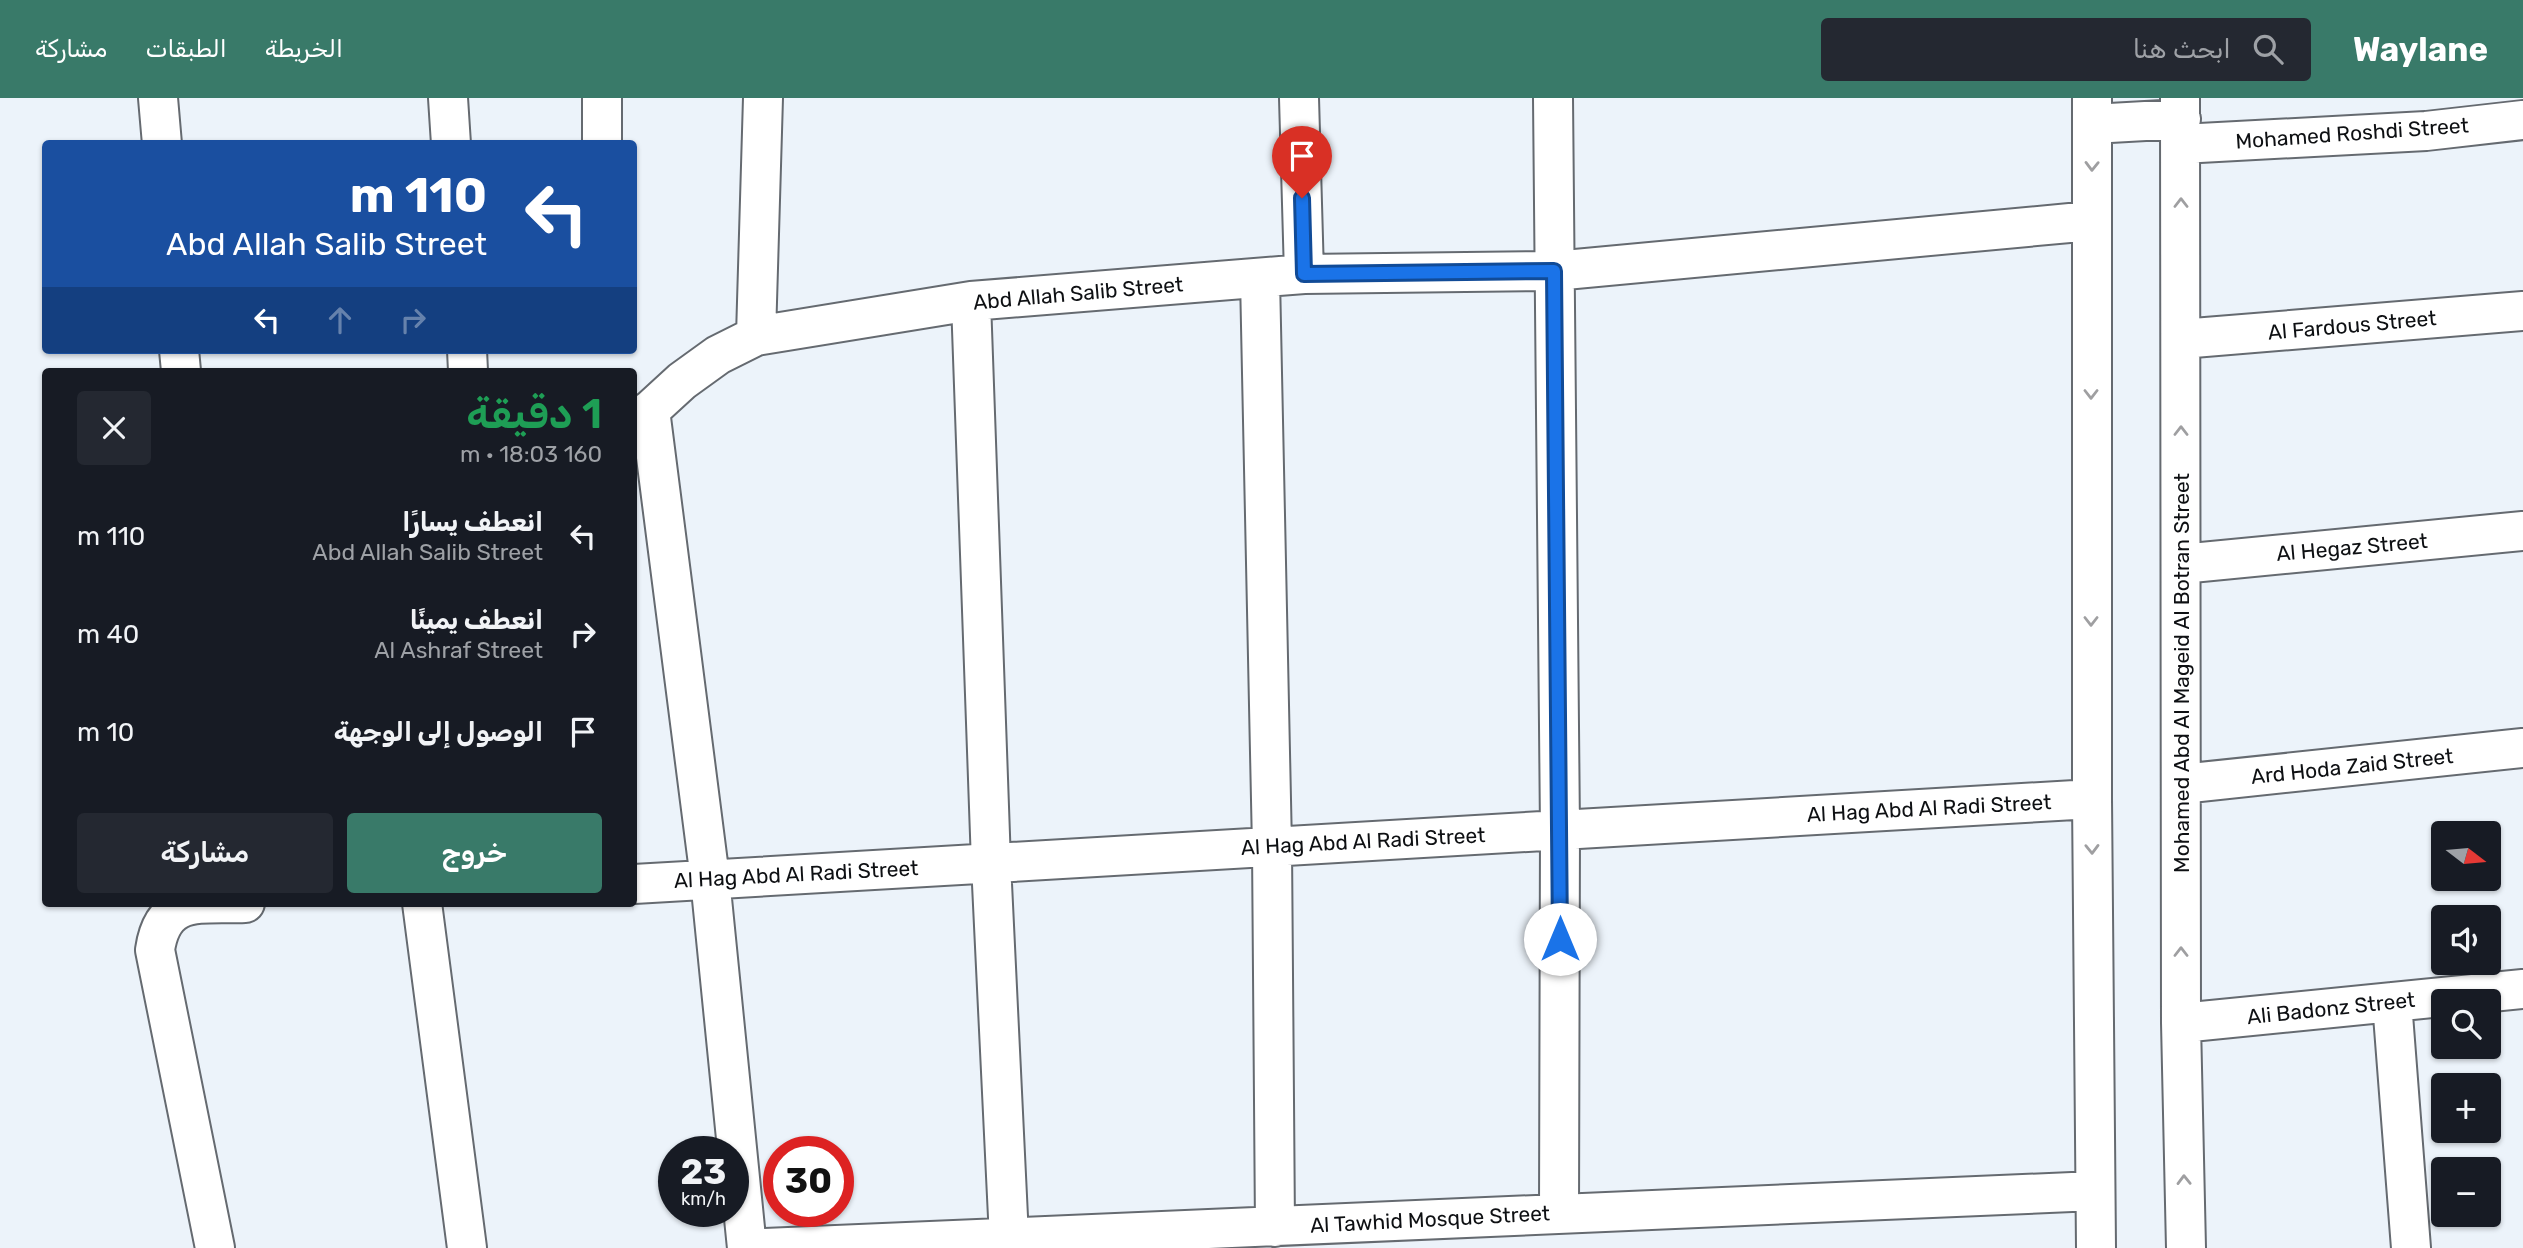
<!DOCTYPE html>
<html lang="ar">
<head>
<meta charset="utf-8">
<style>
	body { margin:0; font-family:Rubik,"Noto Naskh Arabic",sans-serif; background:#242831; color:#f1f3f6; direction:rtl; height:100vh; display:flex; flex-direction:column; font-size:26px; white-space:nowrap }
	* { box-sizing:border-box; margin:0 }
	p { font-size:23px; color:#9ea1a6 }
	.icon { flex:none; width:38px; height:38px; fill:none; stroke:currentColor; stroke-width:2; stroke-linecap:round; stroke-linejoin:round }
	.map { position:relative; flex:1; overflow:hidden; direction:ltr }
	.panel { position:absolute; left:42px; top:270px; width:595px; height:539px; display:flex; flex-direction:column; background:#171b24; border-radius:7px; box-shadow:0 2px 5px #0004; direction:rtl }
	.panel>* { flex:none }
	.guide { position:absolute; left:42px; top:42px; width:595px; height:214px; border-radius:7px; box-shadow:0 2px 5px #0004; direction:rtl; background:#1a4fa0; color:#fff; overflow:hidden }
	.needle { width:46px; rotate:106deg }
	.controls { position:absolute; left:2431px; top:723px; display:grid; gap:14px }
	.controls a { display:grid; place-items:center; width:70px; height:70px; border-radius:7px; background:#171b24; box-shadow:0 2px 5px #0004; font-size:35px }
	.speed { position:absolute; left:658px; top:1038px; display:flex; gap:14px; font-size:35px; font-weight:700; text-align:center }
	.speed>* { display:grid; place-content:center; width:91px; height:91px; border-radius:50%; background:#171b24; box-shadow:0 2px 5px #0004; line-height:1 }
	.speed small { font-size:18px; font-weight:400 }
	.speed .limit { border:10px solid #d22; background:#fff; color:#111 }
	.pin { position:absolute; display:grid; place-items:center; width:60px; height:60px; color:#fff; margin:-72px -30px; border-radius:50% 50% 50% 0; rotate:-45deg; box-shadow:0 0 7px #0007 }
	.pin .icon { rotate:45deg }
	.me { position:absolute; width:77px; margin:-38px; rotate:0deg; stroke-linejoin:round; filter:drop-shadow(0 0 5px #0008) }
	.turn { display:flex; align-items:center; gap:24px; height:147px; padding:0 35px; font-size:32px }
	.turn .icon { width:91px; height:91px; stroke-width:2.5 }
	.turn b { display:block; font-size:49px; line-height:60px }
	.lanes { display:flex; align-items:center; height:66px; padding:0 35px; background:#0003; justify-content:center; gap:35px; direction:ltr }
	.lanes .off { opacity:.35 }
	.round { display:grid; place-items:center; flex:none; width:74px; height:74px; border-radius:7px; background:#242831 }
	.summary { display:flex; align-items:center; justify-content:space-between; height:119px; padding:0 35px }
	h1 { font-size:42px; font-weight:600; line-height:52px; color:#1e9e55 }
	.button { display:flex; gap:14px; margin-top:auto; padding:14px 35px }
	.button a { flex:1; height:80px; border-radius:7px; background:#397a69; color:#fff; font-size:28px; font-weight:600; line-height:80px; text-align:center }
	.button a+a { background:#242831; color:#f1f3f6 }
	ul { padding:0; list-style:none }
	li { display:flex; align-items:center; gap:21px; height:98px; padding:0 35px }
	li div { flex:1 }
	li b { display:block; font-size:26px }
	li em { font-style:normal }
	header { display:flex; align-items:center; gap:42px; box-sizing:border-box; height:98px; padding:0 35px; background:#397a69; color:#fff }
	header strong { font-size:33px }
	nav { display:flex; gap:38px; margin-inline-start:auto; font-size:24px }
	.search { width:490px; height:63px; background:#242831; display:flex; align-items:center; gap:18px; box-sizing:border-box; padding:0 24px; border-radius:7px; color:#9ea1a6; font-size:26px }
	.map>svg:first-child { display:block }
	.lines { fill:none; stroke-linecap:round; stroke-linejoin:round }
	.minor-casing { stroke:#656a70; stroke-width:42 }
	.minor { stroke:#fff; stroke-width:38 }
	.oneway { stroke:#9f9fa1 }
	.route-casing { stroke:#114b97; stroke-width:18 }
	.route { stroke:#1a73e8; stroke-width:12 }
	.labels { text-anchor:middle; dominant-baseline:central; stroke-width:7; stroke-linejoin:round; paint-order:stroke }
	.street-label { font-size:21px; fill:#0e1013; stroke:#fff }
</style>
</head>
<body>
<header>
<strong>Waylane</strong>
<div class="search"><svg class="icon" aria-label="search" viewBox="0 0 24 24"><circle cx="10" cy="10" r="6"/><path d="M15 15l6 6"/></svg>ابحث هنا</div>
<nav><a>الخريطة</a><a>الطبقات</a><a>مشاركة</a></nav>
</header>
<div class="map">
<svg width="2523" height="1150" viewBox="0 0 2523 1150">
	<rect width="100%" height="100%" fill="#ecf3fa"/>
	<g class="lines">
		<g class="minor-casing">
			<path id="minor" d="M158,0l4,46
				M448,0l3,46
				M602,0v46
				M1299,0l5,176
				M1553,0l7,732 -1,383
				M2092,0v701l4,449
				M2180,0l1,925 5,225
				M2092,26l89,-5
				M2181,46l245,-13 97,-11
				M1260,180l12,569 3,380
				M971,203l20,562 18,375
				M756,238l7,-238
				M2181,241l342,-28
				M179,252l2,21
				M467,252l1,21
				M650,312l60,469 37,369
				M634,327l48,-44 36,-26 38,-19 215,-35 333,-27 250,-3 537,-50
				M2181,466l342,-33
				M2181,686l342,-36
				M634,786l1458,-85
				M422,805l45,345
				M2392,904l19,246
				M2181,925l342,-34
				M215,1150l-60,-298c8,-56 46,-45 90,-47
				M765,1150l1330,-57"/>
		</g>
		<use href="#minor" class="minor"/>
	</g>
	<defs><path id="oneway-chevron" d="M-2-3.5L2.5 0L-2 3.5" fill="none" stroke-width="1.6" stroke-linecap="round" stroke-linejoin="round" transform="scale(1.75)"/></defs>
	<g class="oneway">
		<use href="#oneway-chevron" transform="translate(2092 68) rotate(91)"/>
		<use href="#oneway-chevron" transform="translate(2181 105) rotate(-90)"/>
		<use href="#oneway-chevron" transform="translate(2091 296) rotate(90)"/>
		<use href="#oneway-chevron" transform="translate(2181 333) rotate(-90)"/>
		<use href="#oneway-chevron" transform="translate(2091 523) rotate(90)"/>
		<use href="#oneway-chevron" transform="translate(2092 751) rotate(89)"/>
		<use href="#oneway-chevron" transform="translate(2181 854) rotate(-90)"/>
		<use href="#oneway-chevron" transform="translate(2184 1082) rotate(-91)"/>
	</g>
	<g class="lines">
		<g class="route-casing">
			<path id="route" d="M1302,100l2,76 250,-3 6,668"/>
		</g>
		<use href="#route" class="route"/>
	</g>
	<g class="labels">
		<g class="street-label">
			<text transform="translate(2352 35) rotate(-4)">Mohamed Roshdi Street</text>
			<text transform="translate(1078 195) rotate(-5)">Abd Allah Salib Street</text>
			<text transform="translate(2352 227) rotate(-5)">Al Fardous Street</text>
			<text transform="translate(2352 449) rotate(-5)">Al Hegaz Street</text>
			<text transform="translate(2181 575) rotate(-90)">Mohamed Abd Al Mageid Al Botran Street</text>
			<text transform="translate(2352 668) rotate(-6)">Ard Hoda Zaid Street</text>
			<text transform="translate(1929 710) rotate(-3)">Al Hag Abd Al Radi Street</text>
			<text transform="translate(1363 743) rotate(-3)">Al Hag Abd Al Radi Street</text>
			<text transform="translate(796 776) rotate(-3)">Al Hag Abd Al Radi Street</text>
			<text transform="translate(2331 910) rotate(-6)">Ali Badonz Street</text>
			<text transform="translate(1430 1121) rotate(-3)">Al Tawhid Mosque Street</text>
		</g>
	</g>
</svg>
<div class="controls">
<a><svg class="needle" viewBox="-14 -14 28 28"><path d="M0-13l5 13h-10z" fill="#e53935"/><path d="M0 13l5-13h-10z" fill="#9ea1a6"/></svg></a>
<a><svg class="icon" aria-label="sound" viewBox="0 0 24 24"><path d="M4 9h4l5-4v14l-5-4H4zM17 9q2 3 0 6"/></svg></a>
<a><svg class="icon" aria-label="search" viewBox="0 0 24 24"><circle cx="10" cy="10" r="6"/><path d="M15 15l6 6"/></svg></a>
<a>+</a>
<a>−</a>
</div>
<div class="speed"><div>23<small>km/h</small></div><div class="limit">30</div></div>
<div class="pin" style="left:1302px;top:100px;background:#d93025"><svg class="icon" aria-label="arrive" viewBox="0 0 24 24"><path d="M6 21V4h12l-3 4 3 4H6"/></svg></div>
<svg class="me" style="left:1560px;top:841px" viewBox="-20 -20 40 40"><circle r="19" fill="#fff"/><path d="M0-13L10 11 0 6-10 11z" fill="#1a73e8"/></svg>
<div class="guide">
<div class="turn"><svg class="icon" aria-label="left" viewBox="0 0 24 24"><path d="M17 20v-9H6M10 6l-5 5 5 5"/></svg><div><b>110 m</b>Abd Allah Salib Street</div></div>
<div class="lanes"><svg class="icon" aria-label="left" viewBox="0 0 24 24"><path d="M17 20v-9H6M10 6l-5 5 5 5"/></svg><svg class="icon off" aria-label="ahead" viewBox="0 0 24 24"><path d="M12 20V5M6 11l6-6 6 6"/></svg><svg class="icon off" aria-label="right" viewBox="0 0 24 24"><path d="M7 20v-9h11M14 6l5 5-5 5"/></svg></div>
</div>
<section class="panel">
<div class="summary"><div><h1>1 دقيقة</h1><p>160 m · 18:03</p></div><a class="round"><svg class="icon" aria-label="close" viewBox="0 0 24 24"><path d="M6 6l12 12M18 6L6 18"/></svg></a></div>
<ul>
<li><svg class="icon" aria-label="left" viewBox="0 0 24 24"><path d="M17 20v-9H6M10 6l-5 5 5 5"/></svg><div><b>انعطف يسارًا</b><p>Abd Allah Salib Street</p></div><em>110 m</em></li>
<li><svg class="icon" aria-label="right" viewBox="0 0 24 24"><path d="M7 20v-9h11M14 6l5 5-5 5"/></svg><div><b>انعطف يمينًا</b><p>Al Ashraf Street</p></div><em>40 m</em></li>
<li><svg class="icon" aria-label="arrive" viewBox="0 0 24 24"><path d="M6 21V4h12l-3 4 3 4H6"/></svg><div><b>الوصول إلى الوجهة</b></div><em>10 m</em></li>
</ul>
<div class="button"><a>خروج</a><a>مشاركة</a></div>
</section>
</div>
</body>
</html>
